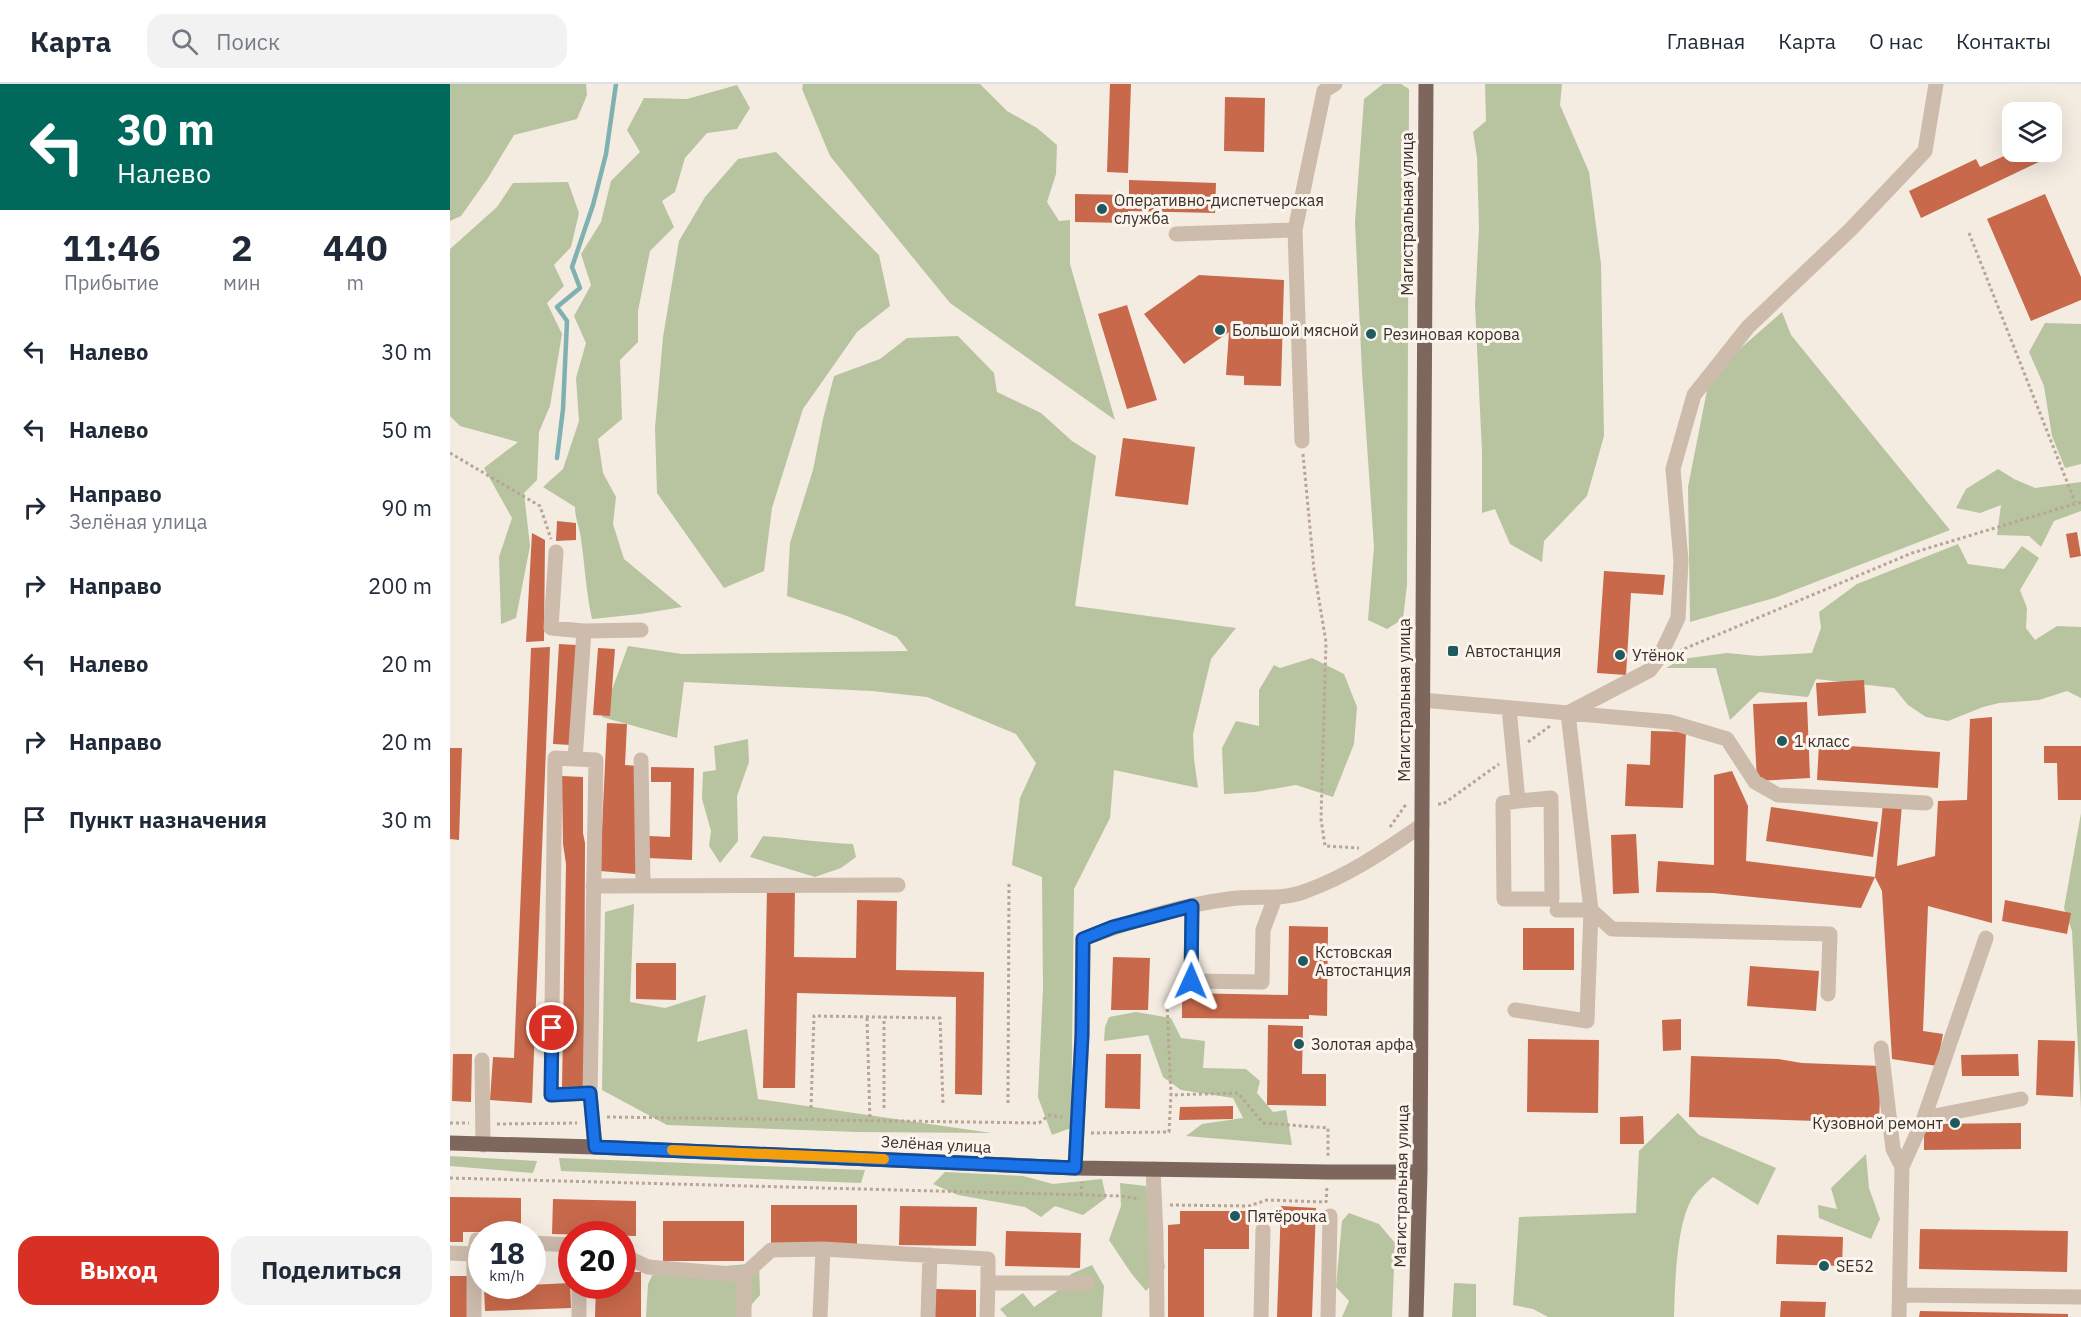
<!DOCTYPE html>
<html lang="ru">
<head>
<meta charset="utf-8">
<style>
	body { margin:0; font-family:"IBM Plex Sans",sans-serif; background:#f2f2f3; color:#1f2937; height:100vh; display:flex; flex-direction:column; font-size:22px; white-space:nowrap }
	* { box-sizing:border-box; margin:0 }
	p { font-size:20px; color:#747a83 }
	.icon { flex:none; width:33px; height:33px; fill:none; stroke:currentColor; stroke-width:2; stroke-linecap:round; stroke-linejoin:round }
	.map { position:relative; flex:1; overflow:hidden }
	.side { display:flex; flex-direction:column; background:#fff; width:450px }
	.side>* { flex:none }
	.hud { background:#00695c; color:#fff; overflow:hidden }
	.buttons { position:absolute; left:1552px; top:18px; display:grid; gap:12px }
	.buttons a { display:grid; place-items:center; width:60px; height:60px; border-radius:12px; background:#fff; box-shadow:0 6px 24px #0002; font-size:30px }
	.speed { position:absolute; left:18px; top:1137px; display:flex; gap:12px; font-size:30px; font-weight:700; text-align:center }
	.speed>* { display:grid; place-content:center; width:78px; height:78px; border-radius:50%; background:#fff; box-shadow:0 6px 24px #0002; line-height:1 }
	.speed small { font-size:15px; font-weight:400 }
	.speed .limit { border:9px solid #d22; background:#fff; color:#111 }
	.pin { position:absolute; display:grid; place-items:center; width:51px; height:51px; color:#fff; margin:-26px; border:3px solid #fff; border-radius:50%; box-shadow:0 2px 6px #0007 }
	.me { position:absolute; width:66px; margin:-33px; rotate:1deg; stroke-linejoin:round; filter:drop-shadow(0 0 4px #0008) }
	.turn { display:flex; align-items:center; gap:21px; height:126px; padding:0 18px; font-size:27px }
	.turn .icon { width:78px; height:78px; stroke-width:2.5 }
	.turn b { display:block; font-size:42px; line-height:51px }
	.eta { display:flex; justify-content:space-evenly; align-items:center; height:102px; text-align:center }
	.eta b { font-size:36px; font-weight:700; line-height:42px }
	.primary-button { display:flex; gap:12px; margin-top:auto; padding:12px 18px }
	.primary-button a { flex:1; height:69px; border-radius:18px; background:#d93025; color:#fff; font-size:24px; font-weight:700; line-height:69px; text-align:center }
	.primary-button a+a { background:#f2f2f3; color:#1f2937 }
	ul { padding:0; list-style:none }
	li { display:flex; align-items:center; gap:18px; height:78px; padding:0 18px }
	li div { flex:1 }
	li b { display:block; font-size:22px }
	li em { font-style:normal }
	header { display:flex; align-items:center; gap:36px; box-sizing:border-box; height:84px; padding:0 30px; background:#fff; border-bottom:2px solid #e0e1e3 }
	header strong { font-size:28px }
	nav { display:flex; gap:33px; margin-inline-start:auto; font-size:21px }
	.search { width:420px; height:54px; background:#f2f2f3; display:flex; align-items:center; gap:15px; box-sizing:border-box; padding:0 21px; border-radius:18px; color:#747a83; font-size:22px }
	main { display:flex; flex:1; min-height:0 }
	.map>svg:first-child { display:block }
	.green { fill:#b8c4a0 }
	.lines { fill:none; stroke-linecap:round; stroke-linejoin:round }
	.stream { stroke:#7fb0b2; stroke-width:4.5 }
	.building { fill:#c8694b }
	.path { stroke:#b9a596; stroke-width:3; stroke-dasharray:3 3; stroke-linecap:butt }
	.minor { stroke:#cdbbac; stroke-width:15 }
	.major { stroke:#7d675c; stroke-width:15 }
	.route-casing { stroke:#114b97; stroke-width:15 }
	.route { stroke:#1a73e8; stroke-width:10 }
	.slow { stroke:#f59e0b; stroke-width:10 }
	.poi-dot { fill:#1f5a5e; stroke:#fbf5ee; stroke-width:2 }
	.labels { text-anchor:middle; dominant-baseline:central; stroke-width:6; stroke-linejoin:round; paint-order:stroke }
	.poi-label { font-size:16px; fill:#3b302b; stroke:#fbf5ee; text-anchor:start }
	.street-label { font-size:16px; fill:#3b302b; stroke:#fbf5ee }
</style>
</head>
<body>
<header>
<strong>Карта</strong>
<div class="search"><svg class="icon" aria-label="search" viewBox="0 0 24 24"><circle cx="10" cy="10" r="6"/><path d="M15 15l6 6"/></svg>Поиск</div>
<nav><a>Главная</a><a>Карта</a><a>О нас</a><a>Контакты</a></nav>
</header>
<main>
<section class="side">
<div class="hud">
<div class="turn"><svg class="icon" aria-label="left" viewBox="0 0 24 24"><path d="M17 20v-9H6M10 6l-5 5 5 5"/></svg><div><b>30 m</b>Налево</div></div>
</div>
<div class="eta">
<div><b>11:46</b><p>Прибытие</p></div>
<div><b>2</b><p>мин</p></div>
<div><b>440</b><p>m</p></div>
</div>
<ul>
<li><svg class="icon" aria-label="left" viewBox="0 0 24 24"><path d="M17 20v-9H6M10 6l-5 5 5 5"/></svg><div><b>Налево</b></div><em>30 m</em></li>
<li><svg class="icon" aria-label="left" viewBox="0 0 24 24"><path d="M17 20v-9H6M10 6l-5 5 5 5"/></svg><div><b>Налево</b></div><em>50 m</em></li>
<li><svg class="icon" aria-label="right" viewBox="0 0 24 24"><path d="M7 20v-9h11M14 6l5 5-5 5"/></svg><div><b>Направо</b><p>Зелёная улица</p></div><em>90 m</em></li>
<li><svg class="icon" aria-label="right" viewBox="0 0 24 24"><path d="M7 20v-9h11M14 6l5 5-5 5"/></svg><div><b>Направо</b></div><em>200 m</em></li>
<li><svg class="icon" aria-label="left" viewBox="0 0 24 24"><path d="M17 20v-9H6M10 6l-5 5 5 5"/></svg><div><b>Налево</b></div><em>20 m</em></li>
<li><svg class="icon" aria-label="right" viewBox="0 0 24 24"><path d="M7 20v-9h11M14 6l5 5-5 5"/></svg><div><b>Направо</b></div><em>20 m</em></li>
<li><svg class="icon" aria-label="arrive" viewBox="0 0 24 24"><path d="M6 21V4h12l-3 4 3 4H6"/></svg><div><b>Пункт назначения</b></div><em>30 m</em></li>
</ul>
<div class="primary-button"><a>Выход</a><a>Поделиться</a></div>
</section>
<div class="map">
<svg width="1631" height="1233" viewBox="0 0 1631 1233">
	<rect width="100%" height="100%" fill="#f4ebe1"/>
	<path class="green" d="M0,0h136l1,11 -10,24 -63,16 -26,43 -27,38 -11,5z
		M353,0h177l27,27 30,17 20,17 -1,29 -9,28 12,19 11,-1v44l45,156 -165,-117 -120,-147 -28,-67z
		M933,0h18l8,5 -2,496 -4,34 -16,10 -19,-9 6,-73 -12,-175 -7,-150 9,-123z
		M1035,0h77l-2,21 29,67 12,92 3,172 -17,60 -43,45 -2,21 -32,-18 -15,-35 -13,4v-61l-7,-147 4,-77 -2,-71 -4,-25 13,-11z
		M287,1l13,23 -13,21 -30,4 -22,25 -10,34 -13,9 12,26 -24,24 -12,60v31l-18,18 2,59 -24,20 5,34 13,24 -3,27 11,35 58,48 -42,7 -48,5c-6,-26 -7,-53 -11,-80 -1,-11 -6,-20 -6,-32l-32,-20 20,-18 16,-48 -3,-43 10,-35 -12,-27 17,-31 -10,-31 20,-32 10,-41 29,-29 -13,-22 17,-32 43,1z
		M326,68l103,103 11,51 -33,26 -54,77 -31,99 -8,63 -40,17 -67,-95 -2,-65 8,-91 16,-96 26,-44 33,-38z
		M118,98l11,31 -8,34 -17,18 10,21 -17,17 15,31 -12,72 -11,26 -2,48 -13,13 6,53 -14,72 -15,6 -2,-67 13,-39 -28,-50 34,-26 -58,-16 -10,-10v-167l47,-42 16,-24z
		M1332,228l9,23 159,195 -176,68 -84,24 -2,-135 22,-112z
		M1595,239l36,1v140l-16,4 -13,-32 -8,-50 -15,-34z
		M508,252l36,37 3,19 44,21 31,28 24,15 -21,150 161,22 -25,31 -18,75 1,25 4,29 -84,-18 -4,48 -36,71 -3,239 -19,7 -14,-38 5,-109 -1,-111 -30,-12 8,-67 16,-35 -20,-29 -89,-37 -55,-6 -188,-9 -7,56 -75,-21 26,-71 54,8 226,-3 -11,-14 -50,-21 -60,-20 3,-53 23,-73 10,-51 11,-43 46,-17 27,-21z
		M1548,385l16,10 21,9 46,-6v29l-27,10 -13,26 -12,-11 -32,-1 4,-30 -21,8 -24,-5 10,-19z
		M1508,460l10,20 36,5 18,-23 17,12 -19,32 7,18 -1,20 9,12 22,-14 24,1v71l-14,-7 -28,9 -40,3 -16,4 -35,14 -22,-4 -18,-12 -14,-17 -78,-9 -8,18 -49,-5 -29,28 -14,-52h-50l16,-9 45,-6 31,3 54,-3 9,-25 -2,-16 38,-28z
		M862,574l32,16 13,33 -3,37 -21,53 -37,-12 -41,7 -31,2 -2,-46 14,-27 23,5v-36l15,-25 6,3z
		M298,655l1,23 -12,34 1,45 -18,22 -11,-17 2,-15 -9,-32 1,-27 13,-2 -2,-24z
		M1631,729v296l-9,-178 -8,-23z
		M313,752c30,2 59,7 90,8l3,13 -15,11 -26,9 -65,-20z
		M184,820l-4,98 35,6 41,-13 -9,47 50,-13 11,70 233,34 -134,-1 -190,-7 -65,-35 3,-178z
		M686,928l35,6 10,20 24,3 -2,27 43,1 14,12 -3,12 16,19 13,-2 6,35 -106,-9 16,-12 41,-6 -10,-20 -52,-8 -18,-13 -15,-42 -44,6 1,-14 4,-10z
		M1228,1029l21,22 77,33 -18,37 -45,-28c-7,6 -15,13 -20,20 -17,26 -18,89 -19,120h-126l-15,-8 -20,-4 6,-88 117,-4 3,-62z
		M1416,1070l3,34 11,31 -9,20 -52,-21 -1,-13 19,4 -6,-21z
		M0,1072l87,5 -4,12 -83,-7z
		M109,1074l306,12 -4,13 -300,-12z
		M495,1088l78,4 30,8 49,-5 4,19 -23,17 -28,-9 -14,11 -16,-10 -67,-12 -25,-11z
		M670,1099l26,3 13,40 6,42 -19,23 -15,-18 -22,-33 12,-34z
		M899,1129l30,11 16,19 -3,74h-50l7,-16 -13,-14 6,-66z
		M209,1178l44,6 56,-5 1,32 -8,9 -4,13h-102l2,-33z
		M642,1181l12,21 -2,31h-95l-7,-8 23,-16 11,14 22,-15 15,-18z
		M1004,1199l22,1v33h-24z"/>
	<g class="lines">
		<path class="stream" d="M107,374l6,-49 4,-88 -10,-14 23,-19 -8,-21 21,-62 13,-51 10,-70"/>
	</g>
	<path class="building" d="M660,0h21l-3,89 -21,-1z
		M775,13l40,1 -1,54 -40,-1z
		M1563,68h31l3,6 -126,60 -12,-27 67,-32 4,8z
		M679,96l87,3 -1,30 -87,-2v12l-53,-1v-28l54,1z
		M1595,110l36,83v23l-50,21 -44,-102z
		M749,191l85,5 -3,106 -37,-1v-9l-18,-1 3,-43 -45,32 -40,-50z
		M677,221l30,95 -30,9 -29,-95z
		M673,354l72,9 -7,58 -73,-9z
		M107,437l19,2v17l-20,1z
		M1627,448l4,24 -11,2 -4,-24z
		M82,449l13,7 -1,101 -18,1z
		M1154,487l61,4 -2,20 -32,-2 -5,82 -29,-2z
		M109,560l17,1 -5,100 -18,-1z
		M100,563l-18,456 -42,-3 3,-43 21,1 17,-410z
		M148,564l17,1 -5,67 -17,-1z
		M1414,596l2,33 -48,3 -2,-33z
		M1357,618l3,76 -53,3 -4,-77z
		M1542,633v206l-64,-17 -5,125 20,3 -6,32 -45,-7 -10,-168 -7,-14 -14,31 -148,-15 -57,-1 2,-31 56,4v-90l18,-4 16,35 -2,55 129,16 8,-73h19l-5,62 38,-10 3,-55 29,-1 3,-81z
		M157,639l20,1 -2,41 13,1 -2,108 -36,-3z
		M1201,647l35,1 -3,76 -58,-2 2,-42 23,1z
		M1369,660l121,8 -2,36 -121,-8z
		M1594,662h37v54h-23l-1,-37h-13z
		M0,664h12l-3,92 -9,-1z
		M201,683l43,1 -2,92 -44,-2 1,-22 21,1 1,-55h-20z
		M112,692l21,1v56l2,10 -1,245h-22l4,-224 -3,-20z
		M1321,723l107,15 -5,35 -107,-16z
		M1186,750l3,59 -26,1 -2,-59z
		M317,805h28l-1,68 62,1 1,-58 40,1 -1,69 88,2 -2,123 -27,-1 1,-97 -159,-4 -2,95h-32z
		M1555,816l66,13 -4,21 -65,-13z
		M839,842l39,1 -1,89 -18,-1v4l-127,-1v-25l106,2z
		M1073,844h51v42h-51z
		M663,873l37,1 -2,52h-37z
		M186,879h40v37l-40,-1z
		M1300,882l69,5 -3,40 -69,-5z
		M1231,935v31l-18,1 -1,-31z
		M818,941l35,1 -1,48h24v32l-59,-1z
		M1078,955l71,1 -1,73 -71,-1z
		M1588,956l37,1 -2,56 -37,-2z
		M3,970h19l-1,48 -19,-1z
		M656,970h35l-1,55 -35,-1z
		M1568,970l1,22h-57l-1,-21z
		M1241,972l87,3 24,4 79,3 -2,57 -190,-6z
		M783,1022v13l-54,1 1,-13z
		M1193,1032l1,28h-24v-27z
		M1571,1039v26l-97,1v-26z
		M0,1113l71,1v34h-58v10h-13z
		M103,1115l83,2v35l-84,-2z
		M321,1121h86v39h-86z
		M450,1122l77,1 -1,39 -77,-1z
		M831,1122l35,2 -4,109h-35z
		M730,1127h69v38h-45v68h-36v-92l12,-1z
		M213,1137h81v40h-81z
		M1470,1145l148,2 -1,41 -148,-3z
		M556,1147l75,2 -1,35 -75,-2z
		M1327,1151l66,2 -1,29 -66,-2z
		M172,1188h19v45h-46l1,-31h26z
		M0,1192h18v41h-18z
		M120,1199l1,25 -86,3 -1,-24z
		M485,1205l41,1v27h-42z
		M1331,1217l45,1 -1,15h-45z
		M1470,1227l148,3v3h-149z"/>
	<g class="lines">
		<path class="path" d="M1519,149l106,269
			M0,369l90,53 11,33
			M853,370l11,116 12,72 -5,177 4,27 34,2
			M1229,567l233,-98 169,-51
			M1078,658l22,-16
			M988,720h5l56,-40
			M940,743l17,-24
			M717,919l4,92 67,-2 25,30 65,5v30
			M417,934l3,103
			M558,1019l1,-221
			M361,1024l3,-92 126,2 3,86
			M434,1024v-91
			M157,1033l432,6 10,-8 13,2
			M0,1039h19
			M47,1040l80,-1
			M641,1049l78,-1 2,-37
			M0,1094l671,18 19,3
			M631,1111l1,-13
			M876,1119l1,-17
			M720,1121l79,1 18,-6 57,2"/>
		<path class="minor" d="M845,146l7,211
			M726,150l119,-4 29,-139 11,-7
			M106,468l-5,76 33,3 -9,128
			M134,547l57,-1
			M972,616l146,13 82,-43 9,-12 19,-40 3,-57 -8,-92 21,-74 54,-68 103,-98 74,-78 11,-67
			M1059,624l9,93 33,-3 1,101h-48l-1,-96 15,-2
			M191,676l2,126
			M143,802l305,-1
			M742,822l-1,75 71,1 1,-52 12,-32
			M1378,910l2,-60 -218,-5 -21,-19 -23,-197 102,9 57,17 28,43 23,13 148,8
			M1065,926l72,11 4,-111h-34
			M1431,964l12,101 9,18 -3,150
			M32,976l1,85
			M140,1009l-39,2 4,-337 41,2 -6,333 5,54
			M1474,1034l62,-180
			M1452,1083l22,-49 97,-19
			M625,1084l7,-133 1,-96c45,-17 98,-34 146,-40 26,-4 52,2 77,-8 44,-16 78,-40 116,-66
			M703,1085l3,67 1,81
			M82,1159l40,2
			M0,1169l24,1 3,-14h5
			M24,1170v63
			M172,1171l26,12 96,8 27,-25 52,-1
			M294,1191v42
			M129,1202v31
			M1450,1211l181,2
			M370,1233l3,-68 165,10v24
			M478,1233l2,-62
			M537,1233l1,-34h99
			M811,1233l2,-87
			M878,1233l2,-101"/>
		<path class="major" d="M0,1059l145,4 480,21 253,4h92
			M966,1233l4,-145 6,-1088"/>
	</g>
	<g class="lines">
		<g class="route-casing">
			<path id="route" d="M102,944l-1,67 39,-2 5,54 480,21 7,-133 1,-96 30,-12 79,-21 -1,75"/>
		</g>
		<use href="#route" class="route"/>
		<path class="slow" d="M222,1066l212,9"/>
	</g>
	<g class="poi-dot">
		<circle cx="652" cy="125" r="6"/>
		<circle cx="770" cy="246" r="6"/>
		<circle cx="921" cy="250" r="6"/>
		<rect x="997" y="561" width="12" height="12" rx="3"/>
		<circle cx="1170" cy="571" r="6"/>
		<circle cx="1332" cy="657" r="6"/>
		<circle cx="853" cy="877" r="6"/>
		<circle cx="849" cy="960" r="6"/>
		<circle cx="1505" cy="1039" r="6"/>
		<circle cx="785" cy="1132" r="6"/>
		<circle cx="1374" cy="1182" r="6"/>
	</g>
	<g class="labels">
		<g class="poi-label">
			<text x="664" y="116">Оперативно-диспетчерская<tspan x="664" dy="18">служба</tspan></text>
			<text x="782" y="246">Большой мясной</text>
			<text x="933" y="250">Резиновая корова</text>
			<text x="1015" y="567">Автостанция</text>
			<text x="1182" y="571">Утёнок</text>
			<text x="1344" y="657">1 класс</text>
			<text x="865" y="868">Кстовская<tspan x="865" dy="18">Автостанция</tspan></text>
			<text x="861" y="960">Золотая арфа</text>
			<text x="1493" y="1039" text-anchor="end">Кузовной ремонт</text>
			<text x="797" y="1132">Пятёрочка</text>
			<text x="1386" y="1182">SE52</text>
		</g>
		<g class="street-label">
			<text transform="translate(957 130) rotate(-90)">Магистральная улица</text>
			<text transform="translate(954 616) rotate(-90)">Магистральная улица</text>
			<text transform="translate(486 1060) rotate(3)">Зелёная улица</text>
			<text transform="translate(951 1102) rotate(-89)">Магистральная улица</text>
		</g>
	</g>
</svg>
<div class="buttons">
<a><svg class="icon" aria-label="layers" viewBox="0 0 24 24"><path d="M12 4l9 5-9 5-9-5zM3 14l9 5 9-5"/></svg></a>
</div>
<div class="speed"><div>18<small>km/h</small></div><div class="limit">20</div></div>
<div class="pin" style="left:102px;top:944px;background:#d93025"><svg class="icon" aria-label="arrive" viewBox="0 0 24 24"><path d="M6 21V4h12l-3 4 3 4H6"/></svg></div>
<svg class="me" style="left:741px;top:897px" viewBox="-20 -20 40 40"><path d="M0-17L14 15 0 8-14 15z" fill="#1a73e8" stroke="#fff" stroke-width="4"/></svg>
</div>
</main>
</body>
</html>
